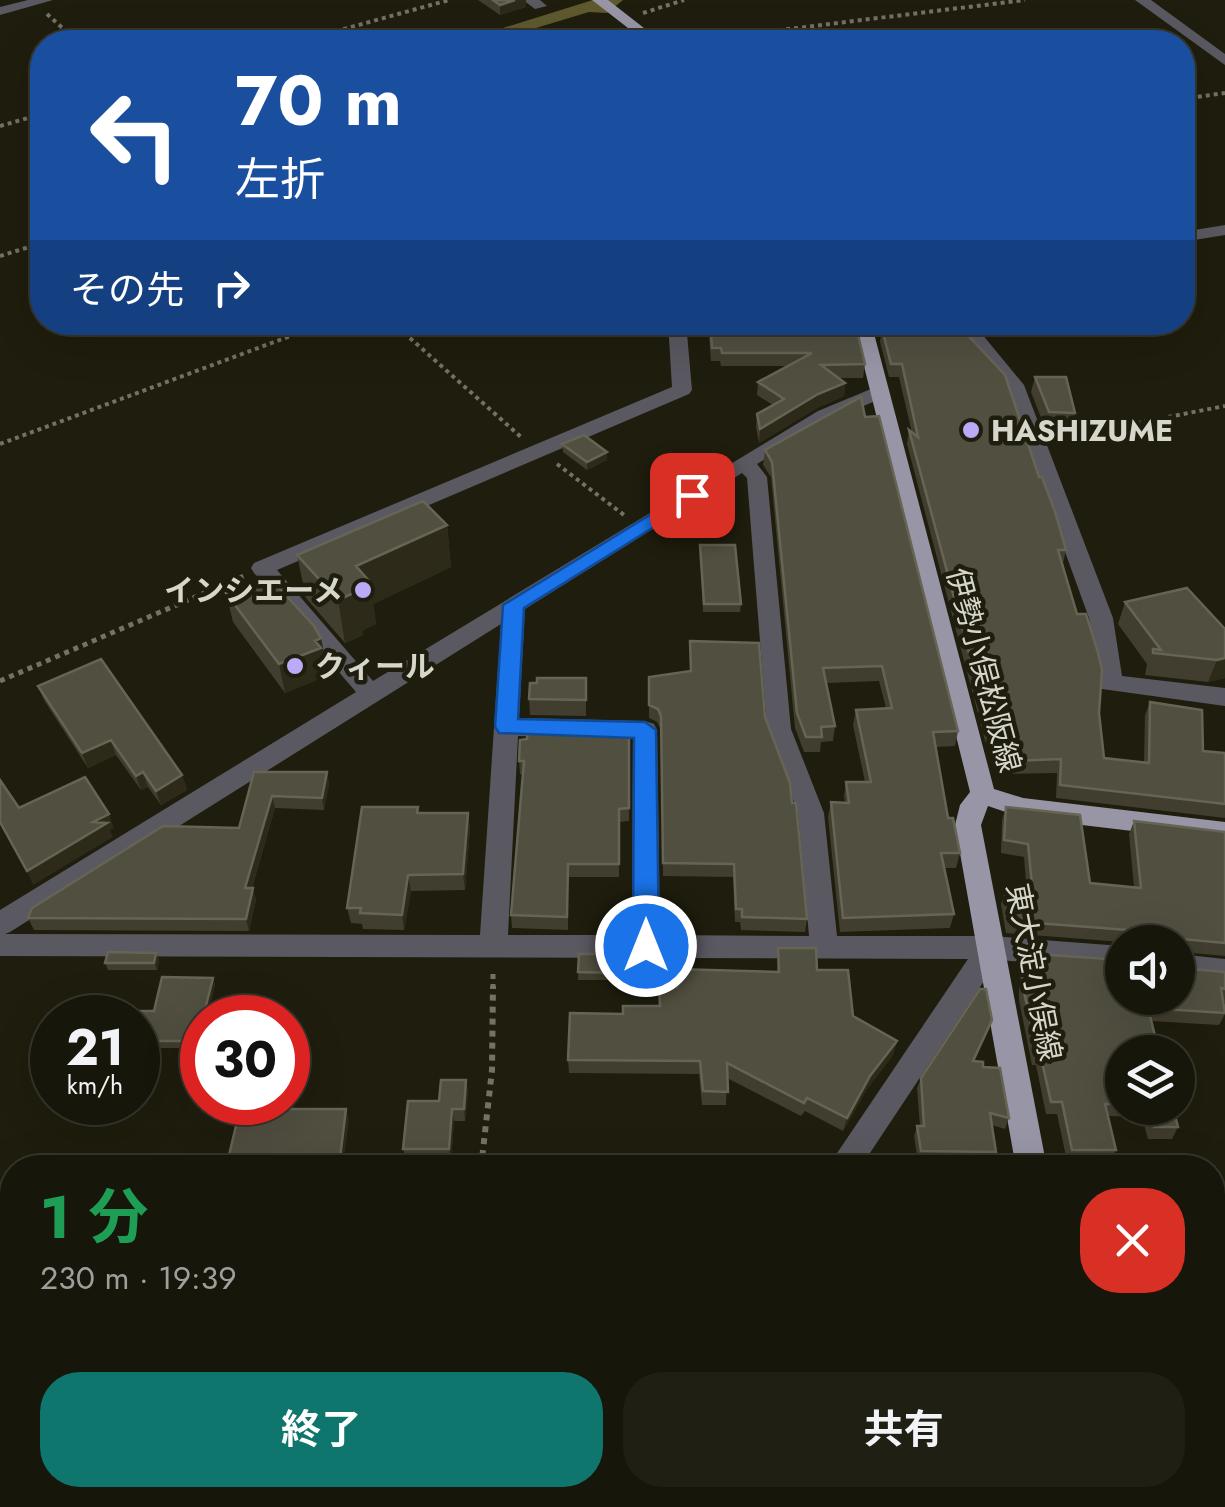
<!DOCTYPE html>
<html lang="ja">
<head>
<meta charset="utf-8">
<style>
	body { margin:0; font-family:Jost,"Noto Sans JP",sans-serif; background:#201f13; color:#f1f3f6; height:100vh; display:flex; flex-direction:column; font-size:38px; white-space:nowrap }
	* { box-sizing:border-box; margin:0 }
	p { font-size:32px; color:#9e9f9c }
	.icon { flex:none; width:55px; height:55px; fill:none; stroke:currentColor; stroke-width:2; stroke-linecap:round; stroke-linejoin:round }
	.map { position:relative; flex:1; overflow:hidden }
	.drawer { position:absolute; left:0px; top:1155px; width:1225px; height:352px; display:flex; flex-direction:column; background:#17160a; border-radius:40px 40px 0 0; box-shadow:0 10px 40px #0002,0 0 0 2px #36352b }
	.drawer>* { flex:none }
	.banner { position:absolute; left:30px; top:30px; width:1165px; height:305px; border-radius:40px; box-shadow:0 10px 40px #0002,0 0 0 2px #36352b; background:#1a4fa0; color:#fff; overflow:hidden }
	.controls { position:absolute; left:1105px; top:925px; display:grid; gap:20px }
	.controls a { display:grid; place-items:center; width:90px; height:90px; border-radius:50%; background:#17160a; box-shadow:0 10px 40px #0002,0 0 0 2px #36352b; font-size:50px }
	.speed { position:absolute; left:30px; top:995px; display:flex; gap:20px; font-size:50px; font-weight:700; text-align:center }
	.speed>* { display:grid; place-content:center; width:130px; height:130px; border-radius:50%; background:#17160a; box-shadow:0 10px 40px #0002,0 0 0 2px #36352b; line-height:1 }
	.speed small { font-size:25px; font-weight:400 }
	.speed .limit { border:15px solid #d22; background:#fff; color:#111 }
	.pin { position:absolute; display:grid; place-items:center; width:85px; height:85px; color:#fff; margin:-42px; border-radius:20px; box-shadow:0 5px 15px #0006 }
	.me { position:absolute; width:110px; margin:-55px; rotate:0deg; stroke-linejoin:round; filter:drop-shadow(0 0 8px #0008) }
	.turn { display:flex; align-items:center; gap:35px; height:210px; padding:0 40px; font-size:45px }
	.turn .icon { width:130px; height:130px; stroke-width:2.5 }
	.turn b { display:block; font-size:70px; line-height:85px }
	.then { display:flex; align-items:center; height:95px; padding:0 40px; background:#0003; gap:20px; font-size:38px }
	.round { display:grid; place-items:center; flex:none; width:105px; height:105px; border-radius:40px; background:#201f13 }
	.summary { display:flex; align-items:center; justify-content:space-between; height:170px; padding:0 40px }
	h1 { font-size:60px; font-weight:700; line-height:75px; color:#1e9e55 }
	.action { display:flex; gap:20px; margin-top:auto; padding:20px 40px }
	.action a { flex:1; height:115px; border-radius:40px; background:#0f766e; color:#fff; font-size:40px; font-weight:700; line-height:115px; text-align:center }
	.action a+a { background:#201f13; color:#f1f3f6 }
	.map>svg:first-child { display:block }
	.water { fill:#5f592f }
	.lines { fill:none; stroke-linecap:round; stroke-linejoin:round }
	.path-far2 { stroke:#747264; stroke-width:4; stroke-dasharray:4 4; stroke-linecap:butt }
	.path-far1 { stroke:#747264; stroke-width:5; stroke-dasharray:5 5; stroke-linecap:butt }
	.path { stroke:#747264; stroke-width:6; stroke-dasharray:6 6; stroke-linecap:butt }
	.minor { fill:#5a5961; fill-rule:evenodd }
	.major { fill:#9896a6; fill-rule:evenodd }
	.wall { fill:#413e2f }
	.shaded-wall { fill:#2d2a1a }
	.building { fill:#514f40; stroke:#666455; stroke-width:2.5 }
	.route { fill:#1a73e8; stroke:#114b97; stroke-width:2.5 }
	.poi-dot { fill:#baaaf7; stroke:#1f1d0d; stroke-width:4 }
	.labels { text-anchor:middle; dominant-baseline:central; stroke-width:9; stroke-linejoin:round; paint-order:stroke }
	.poi-label { font-size:30px; font-weight:bold; fill:#d7d6cb; stroke:#1f1d0d; text-anchor:start }
	.street-label { font-size:30px; fill:#d7d6cb; stroke:#1f1d0d }
</style>
</head>
<body>
<div class="map">
<svg width="1225" height="1507" viewBox="0 0 1225 1507">
	<rect width="100%" height="100%" fill="#1f1d0d"/>
	<path class="water" d="M593,0h30l-16,13 -18,-1 -86,26 8,4h-53z"/>
	<g class="lines">
		<path class="path-far2" d="M643,13l41,-13
			M47,14l31,28
			M297,42l152,-42
			M683,42l342,-42
			M1182,99l43,-6
			M0,126l42,-12
			M0,256l42,-13
			M392,322l129,115
			M1058,438l167,-32
			M0,444l328,-122
			M557,464l67,51
			M238,579l7,-3"/>
		<path class="path-far1" d="M0,681l244,-105
			M493,989v-18"/>
		<path class="path" d="M481,1168l11,-98 1,-84"/>
		<path class="minor" d="M28,0h25l-53,15v-8z
			M523,0h17l7,6 -12,3z
			M1135,0h16l74,54v11z
			M1225,225v10l-43,7v-10z
			M668,322h18l6,68 -3,4 -412,176 96,111 445,-270 53,-22h14v8l-53,22 -75,45 10,13 24,252 33,84 13,123h154l131,10v23l-124,-9 -138,208h-33l141,-209 -968,-3v-46l356,-218 -102,-119 -3,-5 3,-5 418,-176zM742,473l5,5 20,251 31,84 11,123 -149,-1 -3,-205 -3,-6 -9,-3 -126,-3 6,-109zM501,624l-21,311 -475,-1 5,-2zM518,736l115,3 -1,196h-124z
			M953,322h19l52,63 89,233 9,58 103,12v18l-123,-17 -13,-71 -84,-232z
			M1178,954l47,5v24l-47,-5z
			M0,1403l12,1v34l-12,-1z
			M420,1495h53l5,12h-53z
			M607,1495h39l-5,12h-39z"/>
		<path class="major" d="M592,0h16l54,42h-16z
			M853,322h18l123,467 29,9 202,24v20l-202,-24 -35,-12 -7,19 66,343h-31l-61,-343 5,-20 10,-13z
			M1076,1495h36l2,12h-36z"/>
	</g>
	<path class="wall" d="M478,0h48v7l-26,8z
		M708,322h147l10,42 -2,14h-25l7,5 -1,13 -27,12 -58,35 -3,-16 1,-13 16,-9 -16,-10 1,-13 29,-16h-66l-1,-5h-9z
		M882,329l157,148 27,73 -3,13 36,150 5,45 40,4 1,-47 5,-13 53,49 22,2v65l-169,-20 1,-25 -54,1 -12,-30h-5l-79,-300 2,-14 3,3 -13,-56h-10l-9,-35z
		M1035,377l40,36 -4,16 -26,-1 -14,-36z
		M865,417l93,314 -3,15 -20,1 13,71 12,35 -4,15h-12l10,46 -4,14 -110,4 -12,-115 3,-15 14,1 -1,-7 2,-14h19l-12,-57 3,-15 30,-2 -7,-27 -53,2 9,43 -2,15 -12,1 -1,10h-16l-9,-24 -24,-251 -8,-12 2,-15z
		M562,444l45,16 -20,10 -24,-18z
		M447,525l4,42 -78,37 3,20 -13,6v5l-18,8 -39,-45 -9,-43z
		M700,545l41,59 -1,8h-37z
		M226,593l101,74 -3,1 2,8 -41,17 -52,-71z
		M1125,602l100,27v49l-17,4 -63,-7 2,-11 -29,-40z
		M690,641l75,76 42,202 -2,13 -64,-2 -1,-8h-5l-2,-45 -70,-1 -2,-146 -4,-8 -8,-4v-41l41,-6z
		M586,678v38l-56,-1 -1,-16 8,-16z
		M38,686l144,89 5,15 -26,15 -13,-18 -7,3 -25,-35 -28,13 -44,-68z
		M585,734l44,74v13l-10,1v55h-51v53l-56,-2 -1,-13 12,-141h-3l-1,-13z
		M254,772h73l2,12 -5,26 -49,-2 -23,80 4,12 -7,31 -215,-1 -6,-12 211,-90z
		M418,807l1,6h49l2,16 -5,61 -54,1 -7,39 -41,-1 -1,-5 -11,-1 -4,-15z
		M1006,807l84,76 44,4 -5,-53 5,-13 91,11v124l-44,-4v16l44,4v30h-2l2,12 -6,11 -68,-4 -29,31v56h51l5,19 -6,12h-24l-6,-22 -34,-1 8,34 -6,11h-43l-10,-47h-11l-10,-49h-4l-13,-65v-13l2,-6 -4,-16 5,-12 100,45 56,-56h-56l-116,-9 -5,-29 4,-12 22,2 -3,-37 -23,-4 1,-33z
		M778,948l39,22 36,46 44,25 -4,14 -26,34 -24,42 -38,-20 -4,5 -74,-38 -1,27h-24l-3,-31 -130,-1 -1,-13 55,-46 36,-8v-19h16l1,-18 101,3z
		M156,953l3,7 -2,10h-49l-3,-7z
		M579,954h37v26h-38z
		M213,978l2,7 -8,33h-5v19l-2,11h-62v-30l16,-7z
		M988,1031l-14,30 9,6 26,51 -4,11 -13,-4 4,27 -4,11 -74,-1 -4,-26 3,-10h3l-3,-38 4,-10z
		M466,1080l2,12 -3,29h-11l-3,40h-45l-3,-12 36,-48z
		M12,1297v119l-4,-6 -2,-10h-6v-62h2z
		M1212,1411h13v30h-13z
		M199,1495h134l-6,12h-130z
		M491,1495h110l-6,12 -8,-2 -1,2h-96l5,-10z
		M965,1495h116l2,12h-97l-2,-11 -4,11z"/>
	<path class="shaded-wall" d="M515,0h11v7l-26,8v-10z
		M845,383l-1,13 -27,12 -58,35 1,-14 58,-35z
		M607,452v8l-20,10v-8z
		M447,525l4,42 -78,37 3,20 -13,6v5l-18,8 -7,-43 18,-34z
		M321,638l6,29 -2,1 1,8 -41,17 -6,-29z
		M1225,658v20l-17,4 9,-22z
		M111,740l5,15 -28,13 -6,-15z
		M143,772l5,15 -7,3 -5,-14z
		M327,772l2,12 -5,26 -2,-12z
		M182,775l5,15 -26,15 -5,-14z
		M272,796l3,12 -27,92 -3,-12z
		M468,813l2,16 -5,61 -2,-16z
		M109,814l5,14 -4,2 3,7 -80,48 -6,-14 66,-49z
		M408,875l3,16 -7,39 -2,-15z
		M253,888l3,12 -7,31 -3,-12z
		M156,953l3,7 -2,10 -3,-7z
		M213,978l2,7 -8,33h-4z
		M202,1019v18l-2,11 -3,-7z
		M897,1041l-4,14 -26,34 -24,42 4,-13 23,-42z
		M466,1080l2,12 -3,29 -1,-12z
		M346,1109l3,11 -6,48h-4z
		M452,1109l2,12 -3,40 -2,-12z
		M110,1495h10l-2,12h-10z
		M323,1495h10l-6,12h-10z"/>
	<path class="building" d="M493,0h22l-15,5z
		M576,33l20,5 -4,4h-48z
		M710,322h145l10,42 -44,1 24,18 -27,11 -58,35 -3,-15 27,-15 -26,-17 54,-29h-90l-1,-5h-9z
		M882,329h80l43,46 34,102h3l13,35 11,38h-8l19,64h9l12,39 4,17 -3,43 5,45 45,5 1,-61 52,8 1,41 22,2v51l-165,-19 1,-26 -55,2 -11,-30h-5l-81,-301 9,7 -16,-73h-11z
		M1035,377h31l9,36 -26,-1z
		M861,397l4,20 14,-1 79,315 -25,1 15,86h5l7,35h-19l13,61 -111,4 -12,-116 18,1 -3,-21h25l-15,-72 36,-2 -10,-42 -59,2 12,58 -14,1 1,10h-16l-9,-24 -25,-251 -7,-12z
		M584,435l23,17 -20,10 -25,-18z
		M423,501l24,24 -91,41 13,15 -16,7 3,4 -18,8 -41,-45z
		M700,545h35l6,59h-37z
		M269,577l45,49 7,12 -6,3 6,7 -42,16 -53,-71z
		M1187,588l38,41v29l-8,2 -64,-7v-4l8,1 -36,-48z
		M690,641l69,2 6,74 25,66 2,20h4l11,116 -65,-2v-8h-6l-2,-45 -71,-1 -2,-147 -3,-7 -9,-4v-28l42,-6z
		M101,659l81,116 -26,16 -13,-19 -7,4 -25,-36 -29,13 -44,-67z
		M537,678h49v22l-57,-1 1,-16h7z
		M528,727l57,1v6h44v74l-10,1v55h-51l-1,53 -56,-2 13,-154h-5l1,-21 7,-1z
		M254,772h73l-5,26 -50,-2 -27,92h8l-7,31 -218,-1 4,-10 131,-82 76,2z
		M85,777l24,37 -16,8 14,1 -80,48 -27,-49v-42l19,28z
		M362,807h56l-1,6h51l-5,61 -55,1 -6,40 -42,-2 1,-5h-14z
		M1006,807l74,8 10,68 51,5 -7,-67 91,11v111l-43,-4 -1,29 44,4v17l-4,-1 4,25 -77,-5 11,44h-37v52h-17l11,46h-44l-10,-48h-11l-11,-49h-3l-14,-66v-13h3l-4,-21 100,7v38h56v-56h-47v-9l-3,-3 -118,-9 -5,-29 28,3 -5,-51 -24,-4z
		M778,948h38l1,22h31l5,46 44,25 -27,35 -23,42 -40,-20 -3,5 -77,-40 1,29 -25,-1 -3,-30 -132,-1 2,-47 53,1v-8h37l-1,-19h18l-1,-18 103,3z
		M108,952l48,1 -2,10h-49z
		M579,954h37v19l-38,-1z
		M162,977l51,1 -16,63h-59v-23h-31l2,-7h45z
		M980,989h6l6,31 -19,41 10,1v5l17,1 9,50 -19,-5 6,39 -75,-1 -4,-25h7l-3,-48z
		M441,1080h25l-2,29h-12l-3,40h-46l5,-48h31z
		M260,1102h22l-1,7h65l-7,57h19l-1,2h-131l14,-59h19z
		M1149,1108h24l5,19h-24z
		M601,1158h80v10h-80z
		M506,1163h24l-1,5h-23z
		M12,1297v113h-4l-3,-19h-5v-53h2z
		M1212,1411h13v24h-13z
		M0,1445h12v50h98l-2,12h-108z
		M199,1495h124l-6,12h-39l-17,-9 -2,9h-62z
		M496,1495h101l-2,5 -8,-4 -5,11h-92z
		M687,1495h184l1,12h-184z
		M897,1495h65l10,5 -1,-5h13l-4,12h-88z
		M991,1495h90l2,12h-91z"/>
	<path class="route" d="M692,489l10,6 -3,4 -175,109 -6,111 127,3 11,8 3,216 -4,8 -9,3 -9,-3 -4,-8 1,-208 -135,-5 -4,-6 8,-122z"/>
	<g class="poi-dot">
		<circle cx="971" cy="430" r="10"/>
		<circle cx="363" cy="590" r="10"/>
		<circle cx="295" cy="666" r="10"/>
	</g>
	<g class="labels">
		<g class="poi-label">
			<text x="991" y="430">HASHIZUME</text>
			<text x="343" y="590" text-anchor="end">インシエーメ</text>
			<text x="315" y="666">クィール</text>
		</g>
		<g class="street-label">
			<text transform="translate(984 670) rotate(75)">伊勢小俣松阪線</text>
			<text transform="translate(1034 972) rotate(79)">東大淀小俣線</text>
		</g>
	</g>
</svg>
<div class="controls">
<a><svg class="icon" aria-label="sound" viewBox="0 0 24 24"><path d="M4 9h4l5-4v14l-5-4H4zM17 9q2 3 0 6"/></svg></a>
<a><svg class="icon" aria-label="layers" viewBox="0 0 24 24"><path d="M12 4l9 5-9 5-9-5zM3 14l9 5 9-5"/></svg></a>
</div>
<div class="speed"><div>21<small>km/h</small></div><div class="limit">30</div></div>
<div class="pin" style="left:692px;top:495px;background:#d93025"><svg class="icon" aria-label="arrive" viewBox="0 0 24 24"><path d="M6 21V4h12l-3 4 3 4H6"/></svg></div>
<svg class="me" style="left:646px;top:946px" viewBox="-20 -20 40 40"><circle r="17" fill="#1a73e8" stroke="#fff" stroke-width="3"/><path d="M0-11L8 9 0 5-8 9z" fill="#fff"/></svg>
<div class="banner">
<div class="turn"><svg class="icon" aria-label="left" viewBox="0 0 24 24"><path d="M17 20v-9H6M10 6l-5 5 5 5"/></svg><div><b>70 m</b>左折</div></div>
<div class="then">その先<svg class="icon" aria-label="right" viewBox="0 0 24 24"><path d="M7 20v-9h11M14 6l5 5-5 5"/></svg></div>
</div>
<section class="drawer">
<div class="summary"><div><h1>1 分</h1><p>230 m · 19:39</p></div><a class="round" style="background:#d93025;color:#fff"><svg class="icon" aria-label="close" viewBox="0 0 24 24"><path d="M6 6l12 12M18 6L6 18"/></svg></a></div>
<div class="action"><a>終了</a><a>共有</a></div>
</section>
</div>
</body>
</html>
